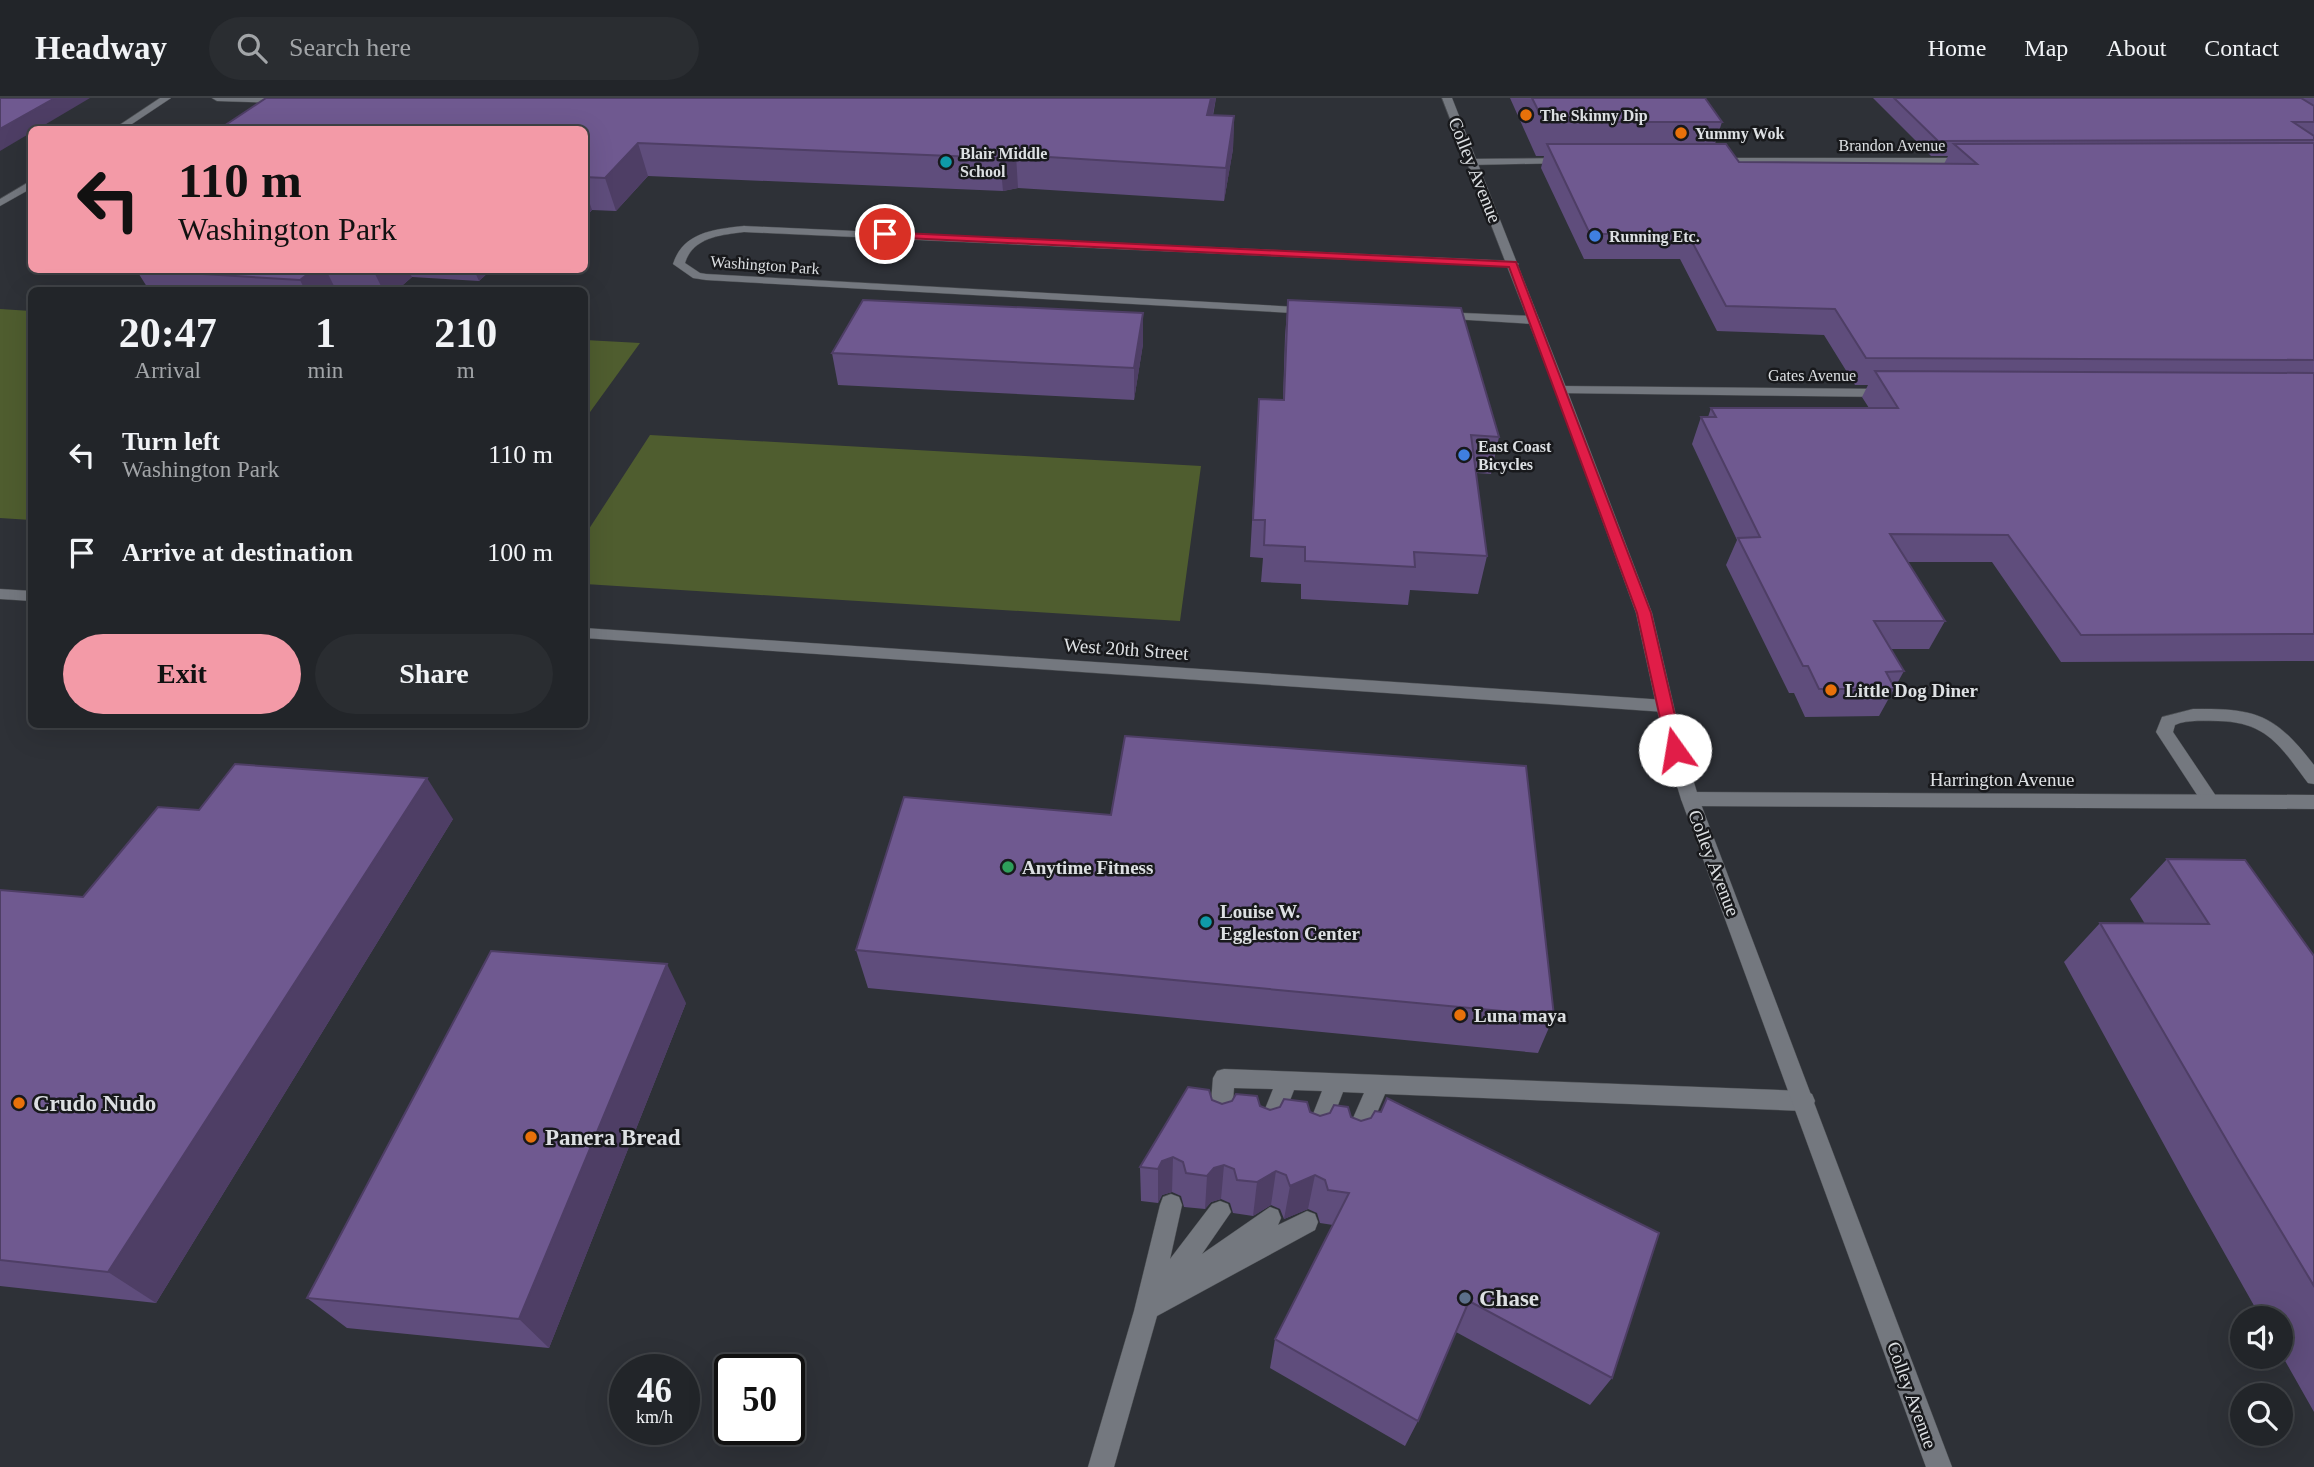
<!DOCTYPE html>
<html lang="en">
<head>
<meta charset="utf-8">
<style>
	body { margin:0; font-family:"Times New Roman",serif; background:#2a2d31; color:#f1f3f6; height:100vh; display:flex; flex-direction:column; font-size:26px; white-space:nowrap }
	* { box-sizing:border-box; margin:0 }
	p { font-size:23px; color:#a2a5a8 }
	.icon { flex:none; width:38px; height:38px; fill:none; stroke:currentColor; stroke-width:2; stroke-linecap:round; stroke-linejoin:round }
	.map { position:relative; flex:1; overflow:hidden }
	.details { position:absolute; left:28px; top:189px; width:560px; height:441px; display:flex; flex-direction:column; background:#222529; border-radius:10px; box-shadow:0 7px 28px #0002,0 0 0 2px #3f4246 }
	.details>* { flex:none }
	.guide { position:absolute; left:28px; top:28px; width:560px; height:147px; border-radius:10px; box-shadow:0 7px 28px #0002,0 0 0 2px #3f4246; background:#f39aa7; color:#111; overflow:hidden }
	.tools { position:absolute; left:2230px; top:1208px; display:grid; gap:14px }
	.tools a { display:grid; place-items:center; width:63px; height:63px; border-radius:50%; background:#222529; box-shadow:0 7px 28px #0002,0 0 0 2px #3f4246; font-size:35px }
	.speed { position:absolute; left:609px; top:1256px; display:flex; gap:14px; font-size:35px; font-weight:700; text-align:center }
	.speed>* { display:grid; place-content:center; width:91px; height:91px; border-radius:50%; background:#222529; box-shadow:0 7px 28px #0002,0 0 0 2px #3f4246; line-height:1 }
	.speed small { font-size:18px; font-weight:400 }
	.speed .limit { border:4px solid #111; border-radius:10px; background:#fff; color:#111 }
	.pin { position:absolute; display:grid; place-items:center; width:60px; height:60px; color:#fff; margin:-30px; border:4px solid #fff; border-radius:50%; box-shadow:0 2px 7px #0007 }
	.me { position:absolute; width:77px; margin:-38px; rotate:347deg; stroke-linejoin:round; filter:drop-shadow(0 0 5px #0008) }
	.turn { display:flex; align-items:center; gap:24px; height:147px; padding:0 35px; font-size:32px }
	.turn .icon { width:91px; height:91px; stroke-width:2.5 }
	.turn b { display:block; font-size:49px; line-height:60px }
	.eta { display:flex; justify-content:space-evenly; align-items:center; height:119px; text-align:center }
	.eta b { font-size:42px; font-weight:800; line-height:49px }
	.primary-button { display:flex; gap:14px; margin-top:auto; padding:14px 35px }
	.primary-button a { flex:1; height:80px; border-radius:42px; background:#f39aa7; color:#111; font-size:28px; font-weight:800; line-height:80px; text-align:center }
	.primary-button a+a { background:#2a2d31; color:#f1f3f6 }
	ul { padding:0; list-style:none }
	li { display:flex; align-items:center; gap:21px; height:98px; padding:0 35px }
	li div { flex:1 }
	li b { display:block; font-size:26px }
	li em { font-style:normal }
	header { display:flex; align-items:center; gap:42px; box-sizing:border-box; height:98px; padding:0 35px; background:#222529; border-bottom:2px solid #3f4246 }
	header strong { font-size:33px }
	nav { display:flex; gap:38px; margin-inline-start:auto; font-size:24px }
	.search { width:490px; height:63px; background:#2a2d31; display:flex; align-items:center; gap:18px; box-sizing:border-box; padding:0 24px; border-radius:38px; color:#a2a5a8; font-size:26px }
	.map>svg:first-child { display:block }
	.green { fill:#4f5d2f }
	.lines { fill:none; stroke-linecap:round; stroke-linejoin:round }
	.service-casing { stroke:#4a4d51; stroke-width:1 }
	.minor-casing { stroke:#4a4d51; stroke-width:1 }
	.secondary-casing { stroke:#4a4d51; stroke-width:1 }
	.service { fill:#74787f; fill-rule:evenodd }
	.minor { fill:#74787f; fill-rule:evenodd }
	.secondary { fill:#74787f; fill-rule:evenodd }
	.wall { fill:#5f4d7c }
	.shaded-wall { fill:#4e3e65 }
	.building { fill:#6f5990; stroke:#4e3e65; stroke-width:2 }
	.route { fill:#e11d48; stroke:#92132f; stroke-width:2 }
	.food-dot { fill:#e8710a; stroke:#18191c; stroke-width:2.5 }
	.culture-dot { fill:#0f9aa8; stroke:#18191c; stroke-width:2.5 }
	.shop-dot { fill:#3f7fe0; stroke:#18191c; stroke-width:2.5 }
	.leisure-dot { fill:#2e9e5b; stroke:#18191c; stroke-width:2.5 }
	.service-dot { fill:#5c6f8a; stroke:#18191c; stroke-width:2.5 }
	.labels { text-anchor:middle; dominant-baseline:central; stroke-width:5; stroke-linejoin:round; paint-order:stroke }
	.far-poi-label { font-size:16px; font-weight:bold; fill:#dde0e3; stroke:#18191c; text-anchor:start }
	.far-street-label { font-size:16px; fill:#dde0e3; stroke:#18191c }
	.street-label { font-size:19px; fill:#dde0e3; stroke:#18191c }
	.poi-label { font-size:19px; font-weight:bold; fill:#dde0e3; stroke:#18191c; text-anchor:start }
	.near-poi-label { font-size:23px; font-weight:bold; fill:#dde0e3; stroke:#18191c; text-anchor:start }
</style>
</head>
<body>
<header>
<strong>Headway</strong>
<div class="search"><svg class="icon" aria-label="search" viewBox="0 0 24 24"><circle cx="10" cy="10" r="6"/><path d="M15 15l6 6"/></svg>Search here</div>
<nav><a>Home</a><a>Map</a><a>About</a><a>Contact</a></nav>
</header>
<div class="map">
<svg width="2314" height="1369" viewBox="0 0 2314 1369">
	<rect width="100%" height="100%" fill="#2e3137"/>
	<path class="green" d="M0,211l31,2v209l-31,-2z
		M585,242l55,3 -55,76 -1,-79z
		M650,337l551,31 -21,155 -595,-37v-49z"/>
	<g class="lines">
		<g class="service-casing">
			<path id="service" d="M212,0h113l-13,6 -95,-3z
				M2193,611c65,-1 82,6 121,56v19l-6,-1c-28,-37 -41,-61 -90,-62 -13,0 -25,-1 -38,2l-5,2 -2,7 47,70 -3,5h-12l-49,-75 6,-15z
				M1224,971l580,22 8,3 3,7 -3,7 -8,3 -419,-17 -23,54 -8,3 -8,-3 -3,-7 21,-48 -21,-1 -20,52 -8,3 -8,-3 -3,-7 18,-46 -28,-1 -18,46 -8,3 -8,-3 -3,-7 16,-40 -39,-1 -3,39 -3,7 -8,3 -8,-3 -3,-7 4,-49 4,-7z
				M1171,1096l8,3 3,8 -12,54 42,-55 8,-3 8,3 3,8 -29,42 68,-47 8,3 3,8 -3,7 29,-14 8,3 3,8 -3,8 -158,86 -43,151h-26l46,-156 26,-106 3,-8z"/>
		</g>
		<g class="minor-casing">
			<path id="minor" d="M160,0h11l-48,32h-11z
				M1565,60l3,1v4l-97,2 -5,-3 5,-3z
				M1968,60l3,1v4l-255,1 -5,-3 5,-3z
				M32,82v8l-32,18v-7z
				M744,128l769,35 6,3 -6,3 -769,-35c-23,3 -51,5 -59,31l15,10 6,1 609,34 2,2 -6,4 -605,-34 -13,-2 -20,-14c10,-32 42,-35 71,-38z
				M1440,214l94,4 6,4 -6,4 -98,-6v-4z
				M1561,288l326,3 6,4 -6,4 -330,-4 -2,-3z
				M0,491l32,2v10l-32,-2z
				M584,530l1081,72 8,6 -8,6 -1081,-74z
				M1690,694l624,3v14l-624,-3 -6,-2 -3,-5 3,-5z"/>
		</g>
		<g class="secondary-casing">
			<path id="secondary" d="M1442,0h10l115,292 85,223 32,137 15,49 253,668h-26l-245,-668 -15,-49 -30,-137 -81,-223z"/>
		</g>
		<use href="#service" class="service"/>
		<use href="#minor" class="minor"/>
		<use href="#secondary" class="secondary"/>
	</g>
	<path class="wall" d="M266,0h950l-3,18h21l-1,33 -9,52 -206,-13 -15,3 -355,-15 -32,35 -24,-1 -8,9v-89z
		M1510,0h195l17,24 -7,22 24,18 205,2 4,-8h-17l-58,-58h441v563l-253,1 -69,-100h-84l37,59 -16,28h-38l13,22 -25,45 -74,1 -11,-24h-5l-63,-128 11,-25 -45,-96 9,-27h7l3,-9h158l-7,-11 6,-12h-13l-31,-50 -107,-4 -37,-72h-96l-43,-91 3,-12h-8z
		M117,172h374l-12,11 -67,-4 -15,13h-248l-12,-19z
		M1288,202l211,137 -8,37 -15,-1 11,83 -9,38 -68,-4 -2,15 -107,-6v-15l-40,-2 2,-24 -13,-1 9,-158 24,1 2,-64z
		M1143,215v31l-9,56 -296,-15 -6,-32z
		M199,712l254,9 -297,484 -156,-17v-396l83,7z
		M2167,761l147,97v456l-34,-60v-34h-19l-71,-126 -126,-230 36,-39 45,1 -15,-25z
		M856,852l698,66 -16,37 -670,-65z
		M686,905l-137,345 -202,-20 -40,-30z
		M1212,1002l10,4 38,2 10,4 40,2 10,4 31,1 261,261 -22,27 -134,-73 -38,89 -13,25 -135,-78 5,-29 58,-114 -13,-2 -3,-10 -9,-4 -24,10 -4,-10 -9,-4 -18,11 -20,-3 -3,-10 -9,-4 -10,3 -6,7 -21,-2 -3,-11 -9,-4 -10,3 -4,8 -17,-2 -1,-34z"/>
	<path class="shaded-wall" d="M55,0h35l-54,32h-4v2l-32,19v-22z
		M1211,0h5l-10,49 1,-32z
		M1234,18l-1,33 -9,52 2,-33z
		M638,45l10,33 -32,35 -11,-33z
		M1016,57l2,33 -15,3 -3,-33z
		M584,88l8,24 -8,9z
		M313,172h13l10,20h-31l-5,-10z
		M373,172h35l4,7 -15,13h-14z
		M474,172h17l-12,11z
		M1143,215v31l-9,56v-32z
		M427,680l26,41 -297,484 -48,-31z
		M667,866l19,39 -137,345 -30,-29z
		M1173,1059l-1,35 -10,3 -4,8v-34l4,-8z
		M1224,1067l-3,34 -10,3 -6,7 2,-33 7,-8z
		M1276,1073l-5,34 -18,11 4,-34z
		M1315,1077l-7,34 -24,10 6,-33z"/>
	<path class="building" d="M0,0h55l-55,31z
		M266,0h945l-4,17 27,1 -8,52 -210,-13 -16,3 -362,-15 -33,35 -21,-1v-47h-366z
		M1532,0h173l17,24h-178z
		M1894,0h407l13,8v16h-21l21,14v4l-376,1z
		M2314,45v217l-448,-2 -31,-49 -109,-3 -38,-72h-98l-43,-90h179l13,18 238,2 -23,-20z
		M137,172h176l-13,10z
		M863,202l280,13 -9,55 -302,-15z
		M1288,202l173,8 38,129 -28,-2 16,121 -73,-4 1,15 -110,-6v-14l-41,-2 1,-25h-12l6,-121 25,1z
		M1875,273l439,2v261l-233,1 -73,-100 -118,-1 55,87h-71l30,50 -18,1 9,17h-76l-11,-23h-5l-65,-128 22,-1 -59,-120h15l-5,-9h187z
		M1125,638l401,30 28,250 -698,-66 48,-153 207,18z
		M235,666l192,14 -319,494 -108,-12v-370l83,7 75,-90 41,3z
		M2167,761l78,1 69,96v330l-77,-128 -137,-235 109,1z
		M491,853l176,13 -148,355 -212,-21z
		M1188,989l21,3 3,10 10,4 10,-3 4,-7 21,2 3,10 10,4 10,-3 4,-8 23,3 3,10 10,4 10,-3 4,-8 14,2 3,10 10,4 10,-3 4,-7 6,1 6,-14 272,135 -47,145 -143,-77 -51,120 -143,-82 74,-146 -21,-3 -3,-10 -10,-5 -25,11 -4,-11 -10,-4 -19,11 -20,-2 -3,-11 -10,-4 -10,3 -7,8 -21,-3 -3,-11 -10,-5 -11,4 -4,8 -18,-2z"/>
	<path class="route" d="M882,134l634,30 135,351 32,137 -2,4 -6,2 -8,-6 -30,-137 -128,-346 -624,-30h-3z"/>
	<g class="food-dot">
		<circle cx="1526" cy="17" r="7"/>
		<circle cx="1681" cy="35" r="7"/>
		<circle cx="1831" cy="592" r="7"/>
		<circle cx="1460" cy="917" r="7"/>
		<circle cx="19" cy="1005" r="7"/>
		<circle cx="531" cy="1039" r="7"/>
	</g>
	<g class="culture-dot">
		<circle cx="946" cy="64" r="7"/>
		<circle cx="1206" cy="824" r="7"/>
	</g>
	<g class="shop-dot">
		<circle cx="1595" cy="138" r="7"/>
		<circle cx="1464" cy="357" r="7"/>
	</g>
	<circle class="leisure-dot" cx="1008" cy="769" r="7"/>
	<circle class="service-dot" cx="1465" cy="1200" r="7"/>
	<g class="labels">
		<g class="far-poi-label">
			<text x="1540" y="17">The Skinny Dip</text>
			<text x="1695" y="35">Yummy Wok</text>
			<text x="960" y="55">Blair Middle<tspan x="960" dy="18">School</tspan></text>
			<text x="1609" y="138">Running Etc.</text>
			<text x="1478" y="348">East Coast<tspan x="1478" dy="18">Bicycles</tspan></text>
		</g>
		<g class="far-street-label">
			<text x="1892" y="47">Brandon Avenue</text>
			<text transform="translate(765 167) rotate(4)">Washington Park</text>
			<text x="1812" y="277">Gates Avenue</text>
		</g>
		<g class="street-label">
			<text transform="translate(1475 72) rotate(68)">Colley Avenue</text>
			<text transform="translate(1126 551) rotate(4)">West 20th Street</text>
			<text x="2002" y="681">Harrington Avenue</text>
			<text transform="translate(1714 765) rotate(69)">Colley Avenue</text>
			<text transform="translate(1912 1297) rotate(70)">Colley Avenue</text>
		</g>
		<g class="poi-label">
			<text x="1845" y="592">Little Dog Diner</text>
			<text x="1022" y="769">Anytime Fitness</text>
			<text x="1220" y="813">Louise W.<tspan x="1220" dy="22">Eggleston Center</tspan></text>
			<text x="1474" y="917">Luna maya</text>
		</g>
		<g class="near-poi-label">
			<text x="33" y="1005">Crudo Nudo</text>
			<text x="545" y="1039">Panera Bread</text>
			<text x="1479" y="1200">Chase</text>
		</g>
	</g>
</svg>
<div class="tools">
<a><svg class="icon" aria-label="sound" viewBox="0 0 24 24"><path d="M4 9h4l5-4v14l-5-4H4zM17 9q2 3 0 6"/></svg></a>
<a><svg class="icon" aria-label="search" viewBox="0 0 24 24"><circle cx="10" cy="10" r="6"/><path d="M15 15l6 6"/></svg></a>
</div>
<div class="speed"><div>46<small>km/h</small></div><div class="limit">50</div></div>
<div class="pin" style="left:885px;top:136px;background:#d93025"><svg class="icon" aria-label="arrive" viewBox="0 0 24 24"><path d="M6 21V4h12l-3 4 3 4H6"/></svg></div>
<svg class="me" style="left:1675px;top:652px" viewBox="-20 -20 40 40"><circle r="19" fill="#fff"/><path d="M0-13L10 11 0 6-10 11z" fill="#e11d48"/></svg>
<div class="guide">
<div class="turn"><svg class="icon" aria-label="left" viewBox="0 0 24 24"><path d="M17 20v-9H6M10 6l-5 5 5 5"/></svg><div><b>110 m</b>Washington Park</div></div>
</div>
<section class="details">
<div class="eta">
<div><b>20:47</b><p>Arrival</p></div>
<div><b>1</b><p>min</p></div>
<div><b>210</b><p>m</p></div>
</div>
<ul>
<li><svg class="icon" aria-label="left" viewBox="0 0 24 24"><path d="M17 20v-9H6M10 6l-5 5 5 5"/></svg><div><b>Turn left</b><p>Washington Park</p></div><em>110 m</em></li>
<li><svg class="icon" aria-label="arrive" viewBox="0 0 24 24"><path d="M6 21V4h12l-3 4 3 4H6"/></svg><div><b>Arrive at destination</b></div><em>100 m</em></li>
</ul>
<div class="primary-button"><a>Exit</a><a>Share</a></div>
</section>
</div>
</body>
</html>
